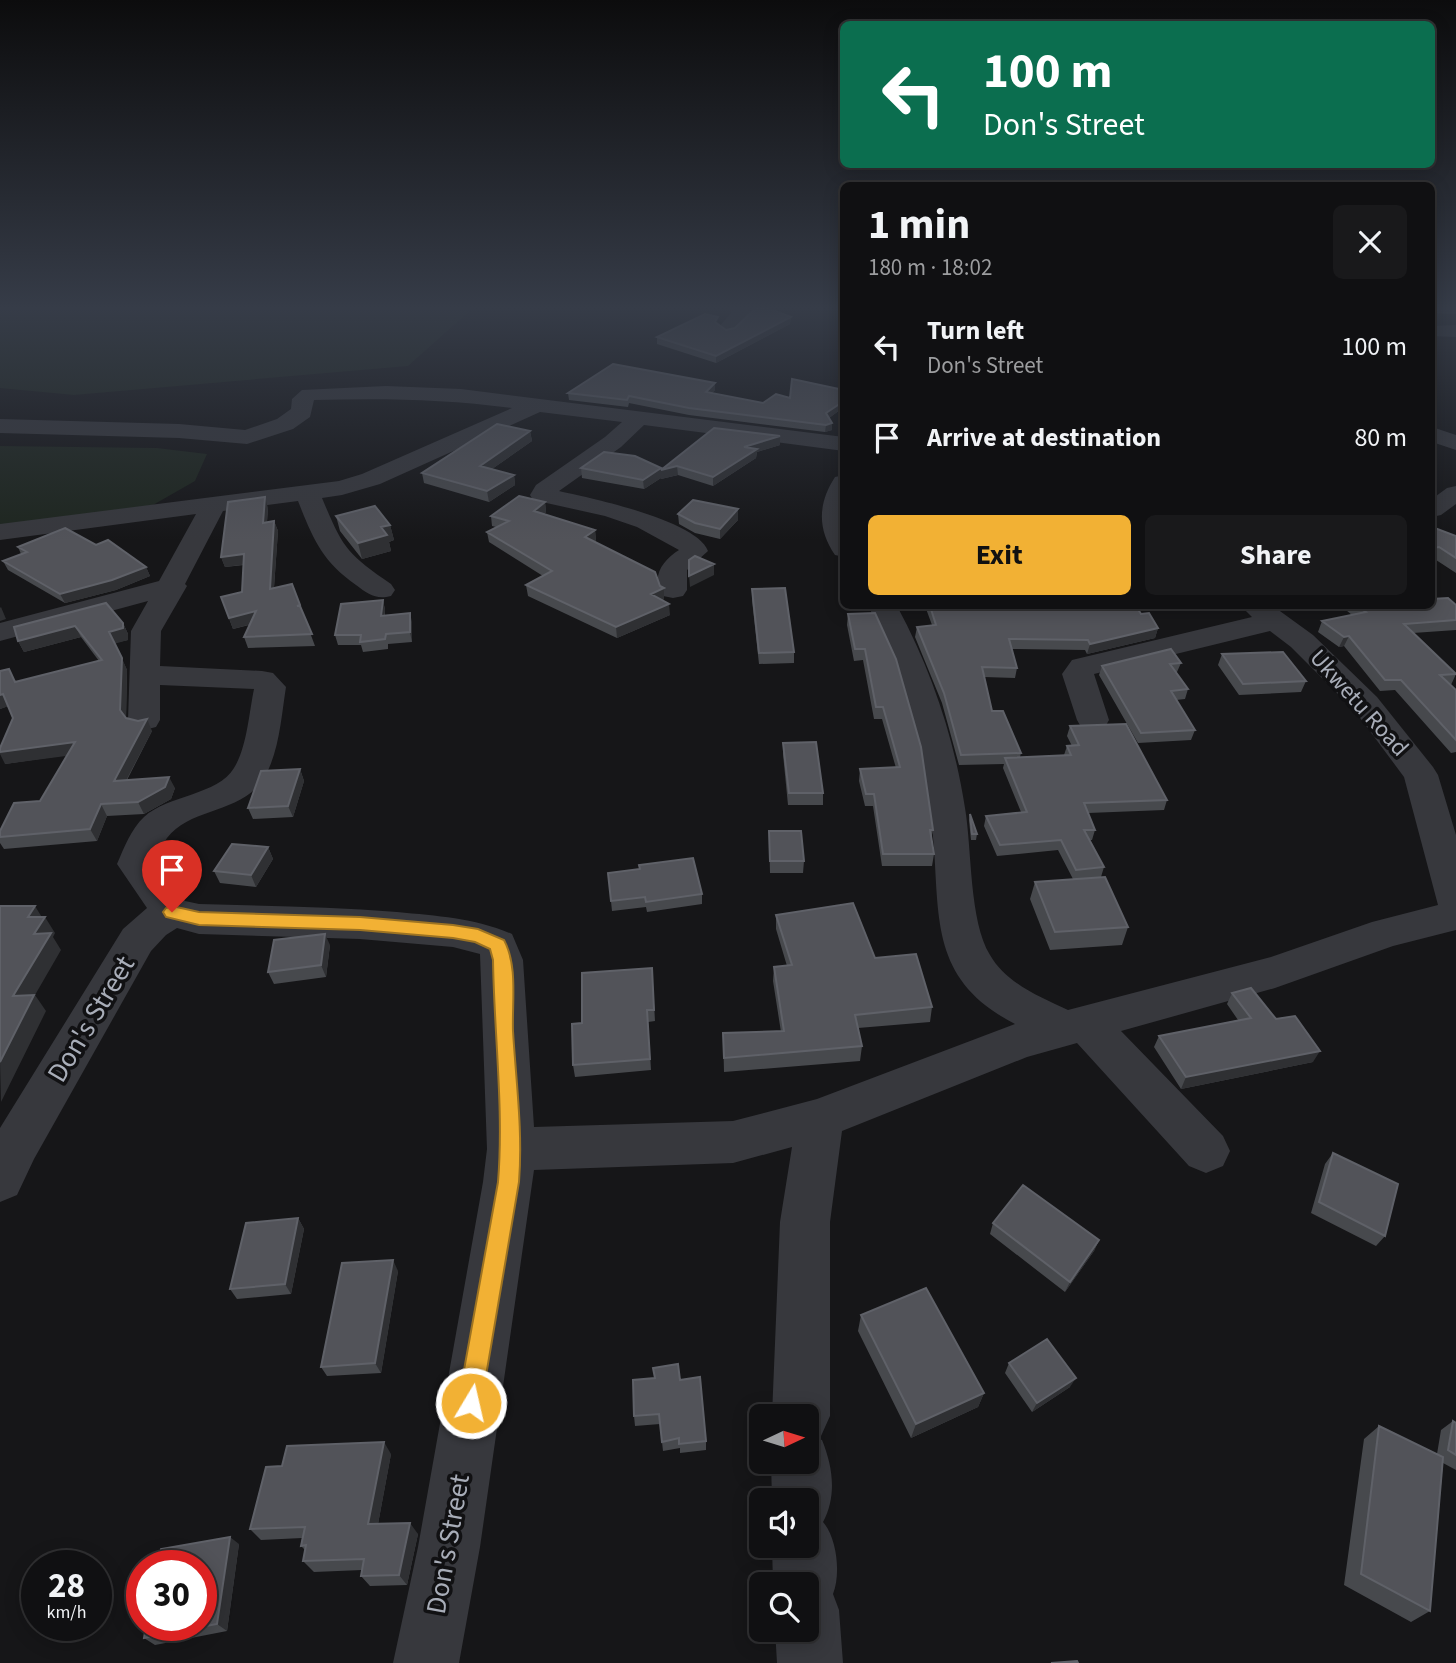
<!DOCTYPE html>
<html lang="en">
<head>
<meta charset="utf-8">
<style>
	body { margin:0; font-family:"Source Sans 3",sans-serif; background:#19191b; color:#f1f3f6; height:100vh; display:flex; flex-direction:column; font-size:26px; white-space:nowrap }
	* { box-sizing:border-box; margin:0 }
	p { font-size:23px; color:#9c9d9f }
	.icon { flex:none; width:38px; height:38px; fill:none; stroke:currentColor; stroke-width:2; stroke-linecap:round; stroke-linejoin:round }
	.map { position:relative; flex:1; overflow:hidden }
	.sheet { position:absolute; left:840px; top:182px; width:595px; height:427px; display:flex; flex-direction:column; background:#101012; border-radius:10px; box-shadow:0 4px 18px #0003,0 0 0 2px #303032 }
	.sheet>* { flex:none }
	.top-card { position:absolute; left:840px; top:21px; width:595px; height:147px; border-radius:10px; box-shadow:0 4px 18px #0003,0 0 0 2px #303032; background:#0b6e4f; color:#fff; overflow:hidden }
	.needle { width:46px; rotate:86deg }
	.controls { position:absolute; left:749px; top:1404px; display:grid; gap:14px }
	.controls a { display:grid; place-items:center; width:70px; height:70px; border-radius:10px; background:#101012; box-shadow:0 4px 18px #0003,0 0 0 2px #303032; font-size:35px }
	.speed { position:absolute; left:21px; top:1550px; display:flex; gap:14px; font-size:35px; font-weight:700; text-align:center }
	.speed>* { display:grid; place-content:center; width:91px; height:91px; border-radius:50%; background:#101012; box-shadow:0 4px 18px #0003,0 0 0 2px #303032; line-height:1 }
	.speed small { font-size:18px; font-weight:400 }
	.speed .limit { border:10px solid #d22; background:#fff; color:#111 }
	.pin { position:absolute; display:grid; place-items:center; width:60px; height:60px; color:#fff; margin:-72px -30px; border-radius:50% 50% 50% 0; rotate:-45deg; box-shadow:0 0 7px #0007 }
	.pin .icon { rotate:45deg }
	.me { position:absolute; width:77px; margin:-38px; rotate:9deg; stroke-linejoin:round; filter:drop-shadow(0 0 5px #0008) }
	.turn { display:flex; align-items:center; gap:24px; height:147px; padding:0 28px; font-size:32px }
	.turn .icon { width:91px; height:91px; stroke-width:2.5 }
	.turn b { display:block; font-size:49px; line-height:60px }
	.round { display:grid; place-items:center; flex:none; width:74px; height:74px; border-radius:10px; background:#19191b }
	.head { display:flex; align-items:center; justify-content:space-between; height:119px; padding:0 28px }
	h1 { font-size:42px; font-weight:700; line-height:52px }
	.action { display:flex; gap:14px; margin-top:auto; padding:14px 28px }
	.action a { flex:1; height:80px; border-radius:10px; background:#f2b134; color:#111; font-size:28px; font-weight:700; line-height:80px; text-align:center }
	.action a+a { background:#19191b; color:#f1f3f6 }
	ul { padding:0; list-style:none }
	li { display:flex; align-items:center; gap:21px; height:91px; padding:0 28px }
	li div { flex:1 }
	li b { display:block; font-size:26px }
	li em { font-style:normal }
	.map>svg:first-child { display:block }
	.green { fill:#1e261f }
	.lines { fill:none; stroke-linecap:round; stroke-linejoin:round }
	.minor { fill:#37383d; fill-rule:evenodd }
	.wall { fill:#47494d }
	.shaded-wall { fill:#2f3033 }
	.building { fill:#525359; stroke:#5f6168; stroke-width:2 }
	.route { fill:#f2b134; stroke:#9d7322; stroke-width:2 }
	.labels { text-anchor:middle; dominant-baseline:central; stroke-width:7; stroke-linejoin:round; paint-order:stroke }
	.street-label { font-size:24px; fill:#a8adb8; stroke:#111113 }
	.near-street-label { font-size:28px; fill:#a8adb8; stroke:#111113 }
</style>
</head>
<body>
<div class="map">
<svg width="1456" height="1663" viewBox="0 0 1456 1663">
	<rect width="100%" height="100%" fill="#161618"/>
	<path class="green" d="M0,308h473l-65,58 -334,29 -74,-7z
		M0,446l157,2 50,6 -12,27 -42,24 -153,25z"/>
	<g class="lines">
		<path class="minor" d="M728,308h20l3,4 -17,20 -7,2 -9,-6 14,-16z
			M1456,325v12l-24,-1v-10z
			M386,386l75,3 383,48v14l-200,-26 -23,22 -62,44c31,7 138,29 149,60l-21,19v20l-4,6 -10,2 -10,-2c-13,-19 0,-36 16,-46l-42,-23 -32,-11 -72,-16 -3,-5 6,-10 69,-48 17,-15 -82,-10 -160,72 -38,11 -20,3c21,50 24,55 69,86l4,6 -4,6c-15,4 -23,-2 -35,-11 -34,-24 -43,-46 -58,-84l-75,10 -38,73 2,2 -26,45 -1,35 102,5 11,2 13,14c-5,31 -7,73 -27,98 -24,28 -70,24 -92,53 -5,7 -8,17 -11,25l29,38 14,3c66,2 132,3 198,8 41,4 78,6 115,22l11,26 11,167 199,-6 84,-22 198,-75c-81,-42 -76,-98 -81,-177 -3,-34 -8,-68 -15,-101 -7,-29 -15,-59 -26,-87 -7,-18 -18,-36 -24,-53h28c34,63 57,131 68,202 7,41 4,113 25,147 16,28 50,42 78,55l203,-53 101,-35 66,-17 -34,-128 -49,-66 -64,-64 -21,-16 -176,43 15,46 -4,7 -12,3 -12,-3 -4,-7 -15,-46 10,-14 180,-43 -11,-11h32l40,29 64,62 56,70 5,8 18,60v95l-63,16 -118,42 -154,43 102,105 7,15 -7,15 -17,7 -17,-7 -112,-123 -50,14 -185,74 -12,91v194l-9,20 -4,2 5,2c11,27 15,56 1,82 14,16 18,52 10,72l6,16 4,53h-66l-2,-34h32v-45h-34l-1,-39h35v-45h-35l-1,-39h36v-45h-35l8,-194 12,-75 -59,16 -199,7 -54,377 -21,116h-66l25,-116 65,-365 4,-33 -7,-195 -27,-7 -93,-8 -161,-5 -22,-6 -11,7 -15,16 -117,208 -17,36 -17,7v-74l123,-199 24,-21 -30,-44c7,-16 14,-35 27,-47 24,-22 74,-22 90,-49 13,-21 15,-55 20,-79l-94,-4v35l-4,7 -12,3 -12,-3 -4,-7 3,-89 17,-30 -148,40v-18l159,-42 37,-67 -196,26v-16l339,-43 23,-7 150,-66c-66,-9 -131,-10 -198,-8l-4,17 -17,12 -46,15 -68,-6 -179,-5v-14l179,5 66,6 32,-11 14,-10 1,-10 10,-9z
			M1432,427l24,8v15l-24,-8z
			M844,475v82l-9,-2c-18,-26 -17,-52 0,-78z
			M1456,486v18l-15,11 -9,2v-18l15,-11z"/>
	</g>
	<path class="wall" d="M1432,308h24v6l-24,-1z
		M791,317l-1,7 -74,39 -59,-19v-7l69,-7z
		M715,383v7l-3,3 51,10 81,-13v17l-15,11 3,5v7l-7,2 -136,-17 -60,-12 -1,4 -59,-7 -1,-7z
		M714,428l66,17 -23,7 -1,6 -43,28 -35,-11 -17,4v-9z
		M530,431l2,10 -40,28 22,6 1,10 -26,17 -65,-19 -2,-10z
		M581,468h80v10l-17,11 -62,-11z
		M545,502l1,10 -2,2 51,16 1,11h-2l70,47v11l-2,1 8,15 -53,23 -89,-42 -2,-11 17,-9 -54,-34 -2,-10 9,-5 -4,-1 -1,-10z
		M268,508l-1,14 7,-1 4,10 -4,57 18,-4 23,62 -67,2 -4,-11 5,-12 -16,4 -12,-32 21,-5 2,-27 -19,2 -4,-10z
		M738,509v11l-18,19 -25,-6 -16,-9 -1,-10z
		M336,516l54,9 4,15 -5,2 2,9 -29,8 -22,-28z
		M1432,527l24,9v37l-23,-15 -1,1z
		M96,545l50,22 4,9 -34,14 -51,13 -57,-33 -5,-9 18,-7 -3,-7z
		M752,589l42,63v11l-35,1 -7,-64z
		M383,600l2,10v5l27,7v20l-24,2v5l-25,3 -2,-7h-23l-3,-10z
		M1456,605v25l-43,3 43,41 -5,11 5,5v62l-5,1 -56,-63 -15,1 -36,-45 -5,1 -21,-15 4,-11 30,-6 -11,-9z
		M925,606h211l5,8 17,14 -3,10 -68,16 -2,-4 -73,-1 5,19 -2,10 -31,-1 8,34 29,42 -1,4 44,-2 3,-9h5l-5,-10 3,-10 97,74 -3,10 -76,3 7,17 -3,10h-3l15,27 -3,10 27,50 -6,18 -72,5 -20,-51 5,-17 38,-3 -15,-29 -61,6 -13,-30 2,-10 35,-4 -18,-44 1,-4 -45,1 -17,-62 -27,-66 2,-10 15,-2z
		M875,613l58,217 -2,9 3,15 -2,12h-50l-9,-60h-8l-6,-25 1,-12 36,-1 -14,-49h-8l-11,-59 -9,1 -7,-36 1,-11z
		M123,623l5,11v6l-14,3 13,27 -1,48 26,13 -25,49 48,8 -4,11 -27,15 -37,2 -10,25 -93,8 -4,-6v-12l40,-30 27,-46 -62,9 8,-46 -5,-12 -8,3v-38l16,11 83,-21 -18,-24 -57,15 -6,-11 -4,-14z
		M1222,654l84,27 -5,11 -62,3 -21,-30z
		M1181,663l-4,9 -1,1 12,16 -3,10 -9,1 19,30 -4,10 -53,3 -39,-68 3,-9z
		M783,743l40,50v12h-35l-5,-51z
		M300,769l4,12 -11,36 -40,2 -5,-11z
		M970,814l7,20 -1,6h-5l-2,-20z
		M769,831l35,30 -1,12h-33z
		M268,847l5,12 -17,28 -36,-4 -6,-12z
		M608,873l94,21v10l-55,8 -1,-5 -34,4z
		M776,915l99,43 57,49 -2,15 -72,6 4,18 -2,15 -136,11 -1,-39 58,-1 -8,-51 1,-14 13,-1 -11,-37z
		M330,945l-4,32 -52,7 -6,-12z
		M652,968l3,53 -7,1 3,48 -76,7 -2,-12 9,-42z
		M1232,993l44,26 37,43 -132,27 -27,-42 5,-11 79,-16 -11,-16z
		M1333,1153l52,83 -9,10 -65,-33 14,-49z
		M298,1218l6,11 -13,65 -54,5 -7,-10z
		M993,1223l106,17 -5,11 -29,41 -75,-58z
		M398,1271l-17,102 -54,3 -6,-9z
		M861,1315l123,78 -6,14 -67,31 -53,-107z
		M1009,1363l61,24 -38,25 -27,-39z
		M680,1380l26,61v9l-26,3v-5l-17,3 -3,-27 -25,2 -1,-10z
		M1453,1421l3,2v47l-13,-7 -13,148 -19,11 -67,-37 20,-146 15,-13 58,28 4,-24z
		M391,1454l-13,70 40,10 -11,51 -37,1 -9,-10 1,-6 -48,2 -11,-11 2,-11 -4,-4 1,-8 -41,2 -11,-11z
		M239,1544l-12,87 -72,14 -11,-7z"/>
	<path class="shaded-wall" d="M791,317l-1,7 -74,39v-7z
		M715,383v7l-9,10v-8z
		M844,401v6l-19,14 1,-8z
		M832,423v7l-7,2 1,-7z
		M530,431l2,10 -50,35 -2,-10z
		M780,436v9l-23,7 -1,6 -43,28v-9l31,-30z
		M677,466l1,9 -17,4v-9z
		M661,468v10l-17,11 -1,-9z
		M514,475l1,10 -26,17 -2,-11z
		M265,497l3,11 -2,26 -3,-11z
		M545,502l1,10 -11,9 -1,-10z
		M738,509v11l-18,19v-10z
		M274,521l4,10 -5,69 -3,-11z
		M390,525l4,15 -5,2 2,9 -29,8 -4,-16 23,-16z
		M595,530l1,11 -10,6 -1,-10z
		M244,554l4,10 -23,3 -4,-10z
		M714,564v11l-24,12 -1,-11z
		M146,567l4,9 -34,14 -51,13 -5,-9z
		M664,588v11l-12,6 -1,-11z
		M383,600l2,10 -1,15 -3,-9z
		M669,604l1,11 -53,23 -1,-11z
		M1,607l5,12 -6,2v-13z
		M256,611l3,11 -26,7 -4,-11z
		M410,613l2,9v20l-2,-10z
		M123,623l5,11v6l-14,4 -5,-12z
		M75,626l6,11 -57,15 -6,-11z
		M1158,628l-3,10 -68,16 3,-10z
		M1349,636l-5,10 -5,1 5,-10z
		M122,658l5,12 -1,51 -6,-11z
		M3,694l6,12 -9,3v-14z
		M147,719l5,12 -32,61 -6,-11z
		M75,742l6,12 -76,10 -5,-10v-2z
		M300,769l4,12 -11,36 -5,-11z
		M169,777l6,11 -4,11 -27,15 -6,-12z
		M101,804l6,12 -10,25 -7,-12z
		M268,847l5,12 -17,28 -5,-12z
		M35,906l8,13 2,-2 10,16 -2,4 8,13 -26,45 11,16 -45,91 -1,-40 13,-66 21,-62 -6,-17z
		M325,934l5,11 -4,32 -5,-12z
		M1320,1051l-7,11 -132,27 5,-12z
		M298,1218l6,11 -13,65 -6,-10z
		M1099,1240l-5,11 -29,41 5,-10z
		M393,1260l5,11 -17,102 -6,-10z
		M1076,1378l-6,9 -38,25 5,-9z
		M984,1393l-6,14 -67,31 5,-14z
		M384,1442l7,12 -15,81 -8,-11z
		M410,1523l8,11 -11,51 -8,-10z
		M230,1537l9,7 -12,87 -10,-7z"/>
	<path class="building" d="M756,308h11l24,9 -75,39 -59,-19 48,-23 13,3 -3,5 11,8 9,-2z
		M613,364l102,19 -9,9 57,11 13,-9 14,4 2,-19 52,11v11l-18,12 6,10 -6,2 -137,-17 -60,-12 -2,4 -59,-7z
		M497,424l33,7 -50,35 34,9 -27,16 -65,-18z
		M714,428l66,8 -36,11 13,2 -44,28 -36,-11 -16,4z
		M604,452l31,4 26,12 -18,12 -62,-12z
		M519,496l26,6 -11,9 61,19 -10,7 70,35 5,14 4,2 -13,6 18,10 -53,23 -90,-42 26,-14 -65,-39 22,-11 -18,-5z
		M265,497l-2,26 11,-2 -4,68 22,-5 8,21 -3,1h3l12,28 -68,3 12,-26 -27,7 -8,-21 21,-5 2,-38 -23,3 7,-55z
		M693,500l45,9 -18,20 -25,-6 -17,-9z
		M375,506l15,19 -9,2 6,8 -29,8 -22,-27z
		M1432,527l24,9v22l-17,-11 -7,1z
		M65,528l31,17 12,-5 38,27 -34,13 -52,14 -57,-33 24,-9 -9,-5z
		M695,556l19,8 -25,12v-16z
		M785,588l9,64 -35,1 -7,-64z
		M1448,598l8,7v15l-52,4 52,50 -16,1 16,15v50l-55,-60h-16l-36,-44 -5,1 -22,-16 44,-9 -8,-6h74v-7z
		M383,600l-2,16 29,-3v19l-24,2 -1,5 -25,3 1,-7h-26l6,-31z
		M106,603l17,20v5l-14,4 13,26 -2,52 6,8 12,3 9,-2 -33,62 55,-4 -4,10 -27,15 -37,2 -11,25 -90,8v-6l14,-28 26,-2 35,-59 -75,10v-4l13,-30 -10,-24 -3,1v-24l9,-2 6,13 87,-22 -27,-34 -57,15 -4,-14z
		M930,606h206l5,8 8,-1 9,15 -68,16 -2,-4 -79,-1 8,29 -35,-1 10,44h11l18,42 -60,2 -17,-62 -27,-66 19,-2z
		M875,613l21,46 25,88 11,76 1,7h-3l4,24h-51l-9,-60h-8l-6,-25 40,-2 -17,-60h-7l-11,-58h-10l-7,-35z
		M1171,649l10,14 -11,1 18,25 -17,2 24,39 -54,3 -39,-67z
		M1283,652l23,29 -63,3 -21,-30z
		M1126,724l41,76 -83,3 11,27h-11l20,37 -28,3 -15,-30 -61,5 -14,-29 41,-4 -22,-54 66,-3 -4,-9 12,-1 -9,-19z
		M816,742l7,51h-34l-6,-50z
		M300,769l-12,37 -40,2 13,-37z
		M970,814l7,20h-5z
		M769,831h32l3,30h-34z
		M232,844l36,3 -17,28 -37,-4z
		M693,858l9,36 -56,8 -1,-5 -34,4 -3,-28 32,-4 -1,-4z
		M1105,877l23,50 -73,5 -20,-50z
		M853,903l22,55 41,-4 16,53 -77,8 7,31 -138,12 -1,-25 61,-2 -10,-64 18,-2 -16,-50z
		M0,906h35l-7,11h17l-11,17 17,-1 -38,63 21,-1 -34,67z
		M325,934l-4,31 -53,7 6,-32z
		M652,968l2,42h-7l3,49 -77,6 -1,-41 10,-1v-50z
		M1251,988l25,31 19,-3 25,35 -134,26 -27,-41 92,-18 -19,-25z
		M1333,1153l65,31 -13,52 -66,-34z
		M1023,1185l76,55 -29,42 -77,-59z
		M298,1218l-13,66 -55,5 16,-66z
		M393,1260l-18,103 -54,4 21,-104z
		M926,1288l58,105 -68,31 -55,-109z
		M1047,1339l29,39 -39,25 -28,-40z
		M678,1364l2,16 20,-3 6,64 -27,3v-6l-17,4 -3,-28 -25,2 -1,-36 22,-2 -2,-10z
		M1453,1421l3,2v32l-8,-5z
		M1379,1426l64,31 -13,154 -69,-37z
		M384,1442l-16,82 42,-1 -11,52 -38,1 3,-17 -61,2 3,-16 -5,1 4,-19 -55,2 16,-62 16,-1 5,-20z
		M230,1537l-13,87 -73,14 2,-12h55v-60h-43l3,-17z
		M1077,1661l1,2h-27z"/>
	<linearGradient id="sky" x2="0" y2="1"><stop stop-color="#0c0c0d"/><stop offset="0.57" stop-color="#363c48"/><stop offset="1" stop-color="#363c48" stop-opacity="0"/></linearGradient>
	<rect width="1456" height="540" fill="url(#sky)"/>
	<path class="route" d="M172,906l27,6 161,5 93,8 25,4 26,11c14,26 8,62 9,91 3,50 10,100 6,151l-39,229 -9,4 -9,-4 -4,-8 40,-221c6,-73 -4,-149 -5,-222l-3,-11 -15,-7 -22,-4 -93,-8 -161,-5 -33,-8 -3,-5 3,-4z"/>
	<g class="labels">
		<g class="street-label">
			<text transform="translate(1359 703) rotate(48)">Ukwetu Road</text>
		</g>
		<g class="near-street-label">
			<text transform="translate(91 1019) rotate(-59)">Don's Street</text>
			<text transform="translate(448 1544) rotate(-80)">Don's Street</text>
		</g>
	</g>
</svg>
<div class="controls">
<a><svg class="needle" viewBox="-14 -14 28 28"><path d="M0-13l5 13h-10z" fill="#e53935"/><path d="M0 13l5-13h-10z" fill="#9c9d9f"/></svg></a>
<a><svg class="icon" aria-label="sound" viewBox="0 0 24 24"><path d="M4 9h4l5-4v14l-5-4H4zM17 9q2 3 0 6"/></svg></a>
<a><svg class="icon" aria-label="search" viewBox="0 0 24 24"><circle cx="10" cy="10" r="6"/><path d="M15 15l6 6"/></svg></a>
</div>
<div class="speed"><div>28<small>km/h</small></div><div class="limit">30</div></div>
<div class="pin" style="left:172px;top:912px;background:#d93025"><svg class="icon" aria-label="arrive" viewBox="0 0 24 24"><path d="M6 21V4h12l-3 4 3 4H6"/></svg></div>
<svg class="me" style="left:471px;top:1403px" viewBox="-20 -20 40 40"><circle r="17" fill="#f2b134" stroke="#fff" stroke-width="3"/><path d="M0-11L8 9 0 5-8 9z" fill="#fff"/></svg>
<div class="top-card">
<div class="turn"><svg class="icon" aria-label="left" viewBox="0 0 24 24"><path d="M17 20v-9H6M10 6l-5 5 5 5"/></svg><div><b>100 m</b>Don's Street</div></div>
</div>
<section class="sheet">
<div class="head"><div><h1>1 min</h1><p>180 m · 18:02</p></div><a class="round"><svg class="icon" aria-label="close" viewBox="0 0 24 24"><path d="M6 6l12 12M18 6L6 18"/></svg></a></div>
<ul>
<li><svg class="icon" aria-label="left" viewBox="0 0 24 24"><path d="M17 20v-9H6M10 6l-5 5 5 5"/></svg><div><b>Turn left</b><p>Don's Street</p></div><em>100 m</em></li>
<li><svg class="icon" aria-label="arrive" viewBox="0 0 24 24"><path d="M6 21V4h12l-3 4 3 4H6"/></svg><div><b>Arrive at destination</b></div><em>80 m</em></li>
</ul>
<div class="action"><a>Exit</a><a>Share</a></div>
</section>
</div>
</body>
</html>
